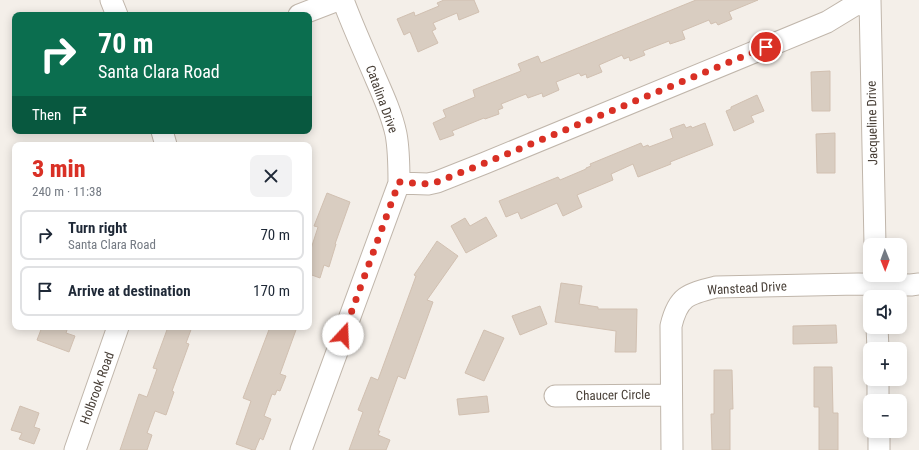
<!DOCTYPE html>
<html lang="en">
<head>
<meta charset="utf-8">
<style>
	body { margin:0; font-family:"Roboto Condensed",sans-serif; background:#f2f2f3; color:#1f2937; height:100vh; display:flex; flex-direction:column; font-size:15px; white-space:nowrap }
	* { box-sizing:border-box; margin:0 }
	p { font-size:13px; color:#747a83 }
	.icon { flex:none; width:22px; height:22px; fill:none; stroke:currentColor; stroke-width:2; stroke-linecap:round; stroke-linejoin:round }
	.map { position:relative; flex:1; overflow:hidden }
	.drawer { position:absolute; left:12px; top:142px; width:300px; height:188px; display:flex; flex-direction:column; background:#fff; border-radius:8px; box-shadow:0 2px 10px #0003 }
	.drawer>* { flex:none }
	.banner { position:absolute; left:12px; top:12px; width:300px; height:122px; border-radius:8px; box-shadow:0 2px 10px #0003; background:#0b6e4f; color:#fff; overflow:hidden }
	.needle { width:26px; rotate:179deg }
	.controls { position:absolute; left:863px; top:238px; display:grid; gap:8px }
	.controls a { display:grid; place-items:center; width:44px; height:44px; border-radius:8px; background:#fff; box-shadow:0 2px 10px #0003; font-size:20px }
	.pin { position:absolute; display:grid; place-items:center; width:34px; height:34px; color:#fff; margin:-17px; border:2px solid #fff; border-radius:50%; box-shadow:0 1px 4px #0007 }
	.me { position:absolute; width:44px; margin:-22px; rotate:20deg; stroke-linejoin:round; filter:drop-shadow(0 0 3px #0008) }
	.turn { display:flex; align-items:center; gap:14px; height:84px; padding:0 20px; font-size:18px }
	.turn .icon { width:52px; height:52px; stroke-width:2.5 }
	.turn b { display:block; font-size:28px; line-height:34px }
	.then { display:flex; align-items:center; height:38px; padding:0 20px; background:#0003; gap:8px; font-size:15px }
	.round { display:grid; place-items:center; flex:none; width:42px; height:42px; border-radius:8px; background:#f2f2f3 }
	.summary { display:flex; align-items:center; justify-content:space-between; height:68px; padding:0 20px }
	h1 { font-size:24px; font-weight:800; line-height:30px; color:#d93025 }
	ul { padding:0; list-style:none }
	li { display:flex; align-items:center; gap:12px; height:50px; margin:0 8px 6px; padding:0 12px; border:2px solid #e0e1e3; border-radius:8px }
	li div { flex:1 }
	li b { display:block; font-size:15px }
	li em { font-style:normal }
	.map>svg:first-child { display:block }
	.building { fill:#d9cdc1; stroke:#d1c0b1 }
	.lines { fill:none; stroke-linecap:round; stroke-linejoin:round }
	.minor-casing { stroke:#c0b6ab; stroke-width:23 }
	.minor { stroke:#fff; stroke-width:21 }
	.route { stroke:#d93025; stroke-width:7; stroke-dasharray:0 12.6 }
	.labels { text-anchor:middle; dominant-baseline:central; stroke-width:3; stroke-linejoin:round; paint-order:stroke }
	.street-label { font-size:13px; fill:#483f37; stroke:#fff }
</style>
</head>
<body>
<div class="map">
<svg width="919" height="450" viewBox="0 0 919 450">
	<rect width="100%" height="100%" fill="#f4efe9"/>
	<path class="building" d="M444,0h30l5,12 -20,8 -2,-7 -24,10 3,6 -4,2 6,12 -20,9 -8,-20 -6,3 -7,-16 17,-7 1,4 24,-10 -2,-3z
		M696,0h62l-29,12 3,7 -14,6 -2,-3 -5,2 -2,-4 -27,11 3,8 -15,5 -1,-3 -26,10 2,4 -15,6 -1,-4 -5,2 -2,-4 -23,10 3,7 -15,6 -1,-4 -5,2 -2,-3 -23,9 3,8 -16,7 -1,-4 -14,5 -2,-4 -25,10 2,4 -5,2 1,4 -14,5 -1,-1 -32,13 2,4 -14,5 -7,-17 13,-6 -3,-7 32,-13 -2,-7 48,-19 -3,-7 20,-8 3,7z
		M830,71v40h-18l-1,-39z
		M757,95l7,16 -13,5 3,6 -20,9 -8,-20 5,-2v-2z
		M705,123l8,22 -43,17 1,2 -33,13 -5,-13 -22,10 2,6 -36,15 5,12 -19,9 -6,-13 -36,16 -3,-7 -12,5 -7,-16 59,-24 2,3 26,-11v-1l5,-2 -1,-2 51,-21 2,4 5,-2 1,2 24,-9 -3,-9 14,-5 2,4 5,-2 1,2z
		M835,133v40h-18l-1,-39z
		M327,193l23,9 -15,42h1l-7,23 -5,-2 -4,13 -11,-4v-19l9,-28 -4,-1z
		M486,217l11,19 -31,17 -15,-27 14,-8 5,8z
		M437,241l21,15 -31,44 6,2 -28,77 -7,-3 -20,55h2l-2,4 12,5 -4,10h-37l14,-38 -5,-2 13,-33 7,3 38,-104 -2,-1z
		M561,283l21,3 -3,18 19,3v2h39l-1,43h-21l1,-21 -61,-9z
		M540,306l7,18 -27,11 -8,-19z
		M836,325l1,18 -44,1v-18z
		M42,327h26l-2,6 9,3 -6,16 -32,-12z
		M168,327h24l-6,16 3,1 -17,47 2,1 -8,23 -11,-4 -8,22 5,2 -5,15h-27l19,-56 8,3 10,-28 -4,-1z
		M270,327h27l-17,47 6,2 -6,15 -3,-1 -2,5 -3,-1 -8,22 7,3 -8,21 -3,-2 -5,12h-2l-17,-6 15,-43 -8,-3z
		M484,330l20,8 -20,43 -19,-8z
		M814,367h18l1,46h5v37h-19v-43h-5z
		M714,370h18l1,39h-3v41h-18l-1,-36h3z
		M487,396l2,16 -30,3 -2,-16z
		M20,406l19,7 -5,14 6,2 -6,15 -15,-5 3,-6 -11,-3z"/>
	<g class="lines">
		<g class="minor-casing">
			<path id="minor" d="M111,0l6,15
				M870,0l5,245
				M299,15l39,-15
				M162,131l4,14
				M399,183l29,1 9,-2 48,-19 342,-141 28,-17 15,-2
				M877,327l1,22
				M878,379v22
				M555,396l116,-1
				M879,431v19
				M75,450l43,-123
				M301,450l98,-267c0,-17 0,-33 -3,-49 -4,-19 -12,-37 -20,-55 -11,-26 -23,-52 -33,-79
				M672,450l-1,-124c7,-30 17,-32 45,-39l142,-3 53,1 8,-1"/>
		</g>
		<use href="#minor" class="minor"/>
	</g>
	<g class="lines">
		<path class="route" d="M343,335l56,-153 29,2 9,-2 48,-19 281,-116"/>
	</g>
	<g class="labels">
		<g class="street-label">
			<text transform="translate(382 99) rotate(70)">Catalina Drive</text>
			<text transform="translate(872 123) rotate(-91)">Jacqueline Drive</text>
			<text transform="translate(747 288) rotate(-3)">Wanstead Drive</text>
			<text transform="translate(97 388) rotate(-70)">Holbrook Road</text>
			<text transform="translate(613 395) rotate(-1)">Chaucer Circle</text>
		</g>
	</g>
</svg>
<div class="controls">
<a><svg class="needle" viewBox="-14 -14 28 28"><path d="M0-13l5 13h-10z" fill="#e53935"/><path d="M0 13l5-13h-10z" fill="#747a83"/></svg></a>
<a><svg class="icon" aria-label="sound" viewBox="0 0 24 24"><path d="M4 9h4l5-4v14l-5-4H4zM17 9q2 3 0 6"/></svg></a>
<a>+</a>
<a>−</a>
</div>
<div class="pin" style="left:766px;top:47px;background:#d93025"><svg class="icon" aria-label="arrive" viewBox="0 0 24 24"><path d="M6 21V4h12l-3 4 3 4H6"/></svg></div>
<svg class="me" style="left:343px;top:335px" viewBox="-20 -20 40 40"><circle r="19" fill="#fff"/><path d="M0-13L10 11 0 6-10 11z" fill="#d93025"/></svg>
<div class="banner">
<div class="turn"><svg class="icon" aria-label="right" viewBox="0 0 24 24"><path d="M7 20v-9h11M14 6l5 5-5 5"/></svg><div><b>70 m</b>Santa Clara Road</div></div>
<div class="then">Then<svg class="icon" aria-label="arrive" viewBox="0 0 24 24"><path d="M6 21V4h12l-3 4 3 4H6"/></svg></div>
</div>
<section class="drawer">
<div class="summary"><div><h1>3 min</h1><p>240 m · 11:38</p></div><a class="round"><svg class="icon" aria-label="close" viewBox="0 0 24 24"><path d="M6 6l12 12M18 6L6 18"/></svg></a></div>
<ul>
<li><svg class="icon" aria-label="right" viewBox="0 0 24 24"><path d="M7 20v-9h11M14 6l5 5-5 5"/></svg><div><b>Turn right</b><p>Santa Clara Road</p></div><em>70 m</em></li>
<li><svg class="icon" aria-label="arrive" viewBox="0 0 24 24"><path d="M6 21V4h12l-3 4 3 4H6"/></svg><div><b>Arrive at destination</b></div><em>170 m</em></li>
</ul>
</section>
</div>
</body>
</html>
